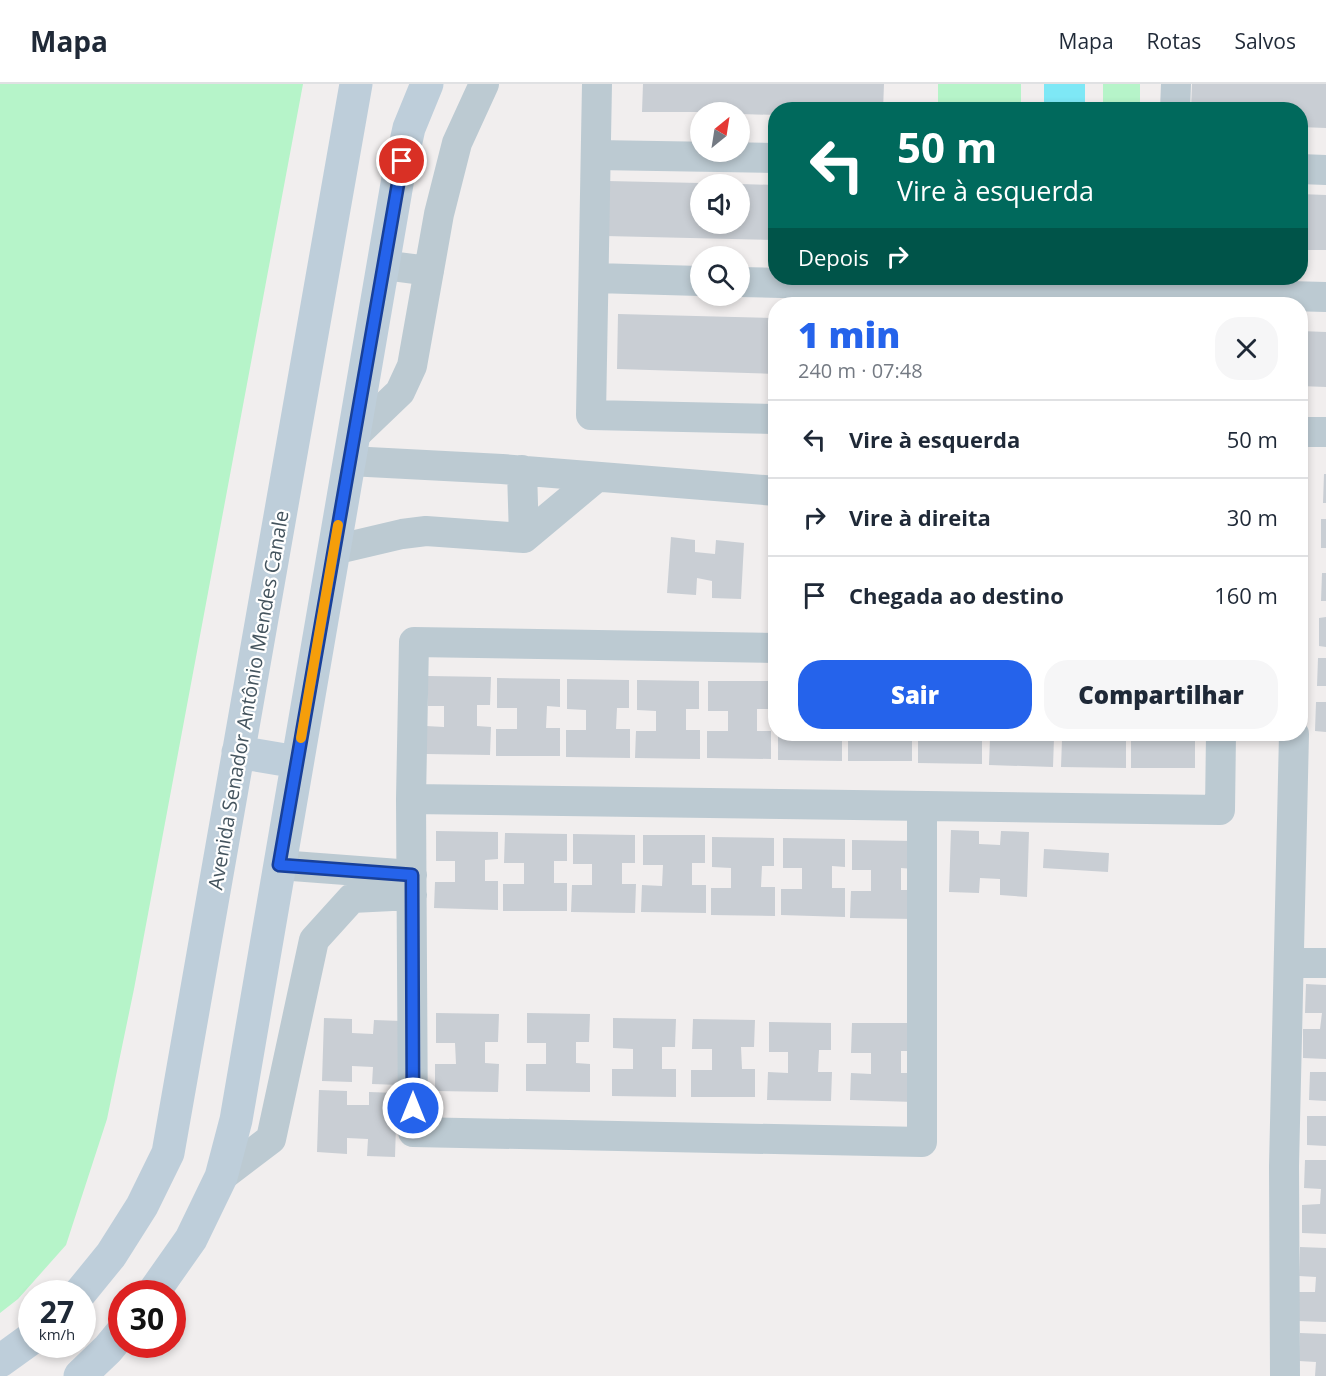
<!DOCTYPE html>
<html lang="pt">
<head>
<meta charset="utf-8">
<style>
	body { margin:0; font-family:"Open Sans",sans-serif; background:#f6f6f7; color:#1f2937; height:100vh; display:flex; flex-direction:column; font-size:22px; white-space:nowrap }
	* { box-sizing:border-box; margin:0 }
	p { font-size:20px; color:#747a83 }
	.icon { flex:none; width:33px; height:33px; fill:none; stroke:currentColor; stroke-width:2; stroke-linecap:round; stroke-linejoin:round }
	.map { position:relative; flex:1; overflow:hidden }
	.details { position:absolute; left:768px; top:213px; width:540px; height:444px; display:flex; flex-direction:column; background:#fff; border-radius:24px; box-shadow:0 3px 9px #0003 }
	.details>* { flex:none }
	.banner { position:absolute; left:768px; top:18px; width:540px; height:183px; border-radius:24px; box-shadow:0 3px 9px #0003; background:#00695c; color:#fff; overflow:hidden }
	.needle { width:39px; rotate:30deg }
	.buttons { position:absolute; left:690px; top:18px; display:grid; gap:12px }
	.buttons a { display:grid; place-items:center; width:60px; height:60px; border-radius:50%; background:#fff; box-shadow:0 3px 9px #0003; font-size:30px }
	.speed { position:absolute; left:18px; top:1196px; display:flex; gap:12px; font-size:30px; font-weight:700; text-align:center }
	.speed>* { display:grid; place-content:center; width:78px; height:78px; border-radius:50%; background:#fff; box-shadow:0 3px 9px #0003; line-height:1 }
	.speed small { font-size:15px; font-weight:400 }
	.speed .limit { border:9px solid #d22; background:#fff; color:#111 }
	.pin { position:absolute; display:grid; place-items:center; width:51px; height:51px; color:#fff; margin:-26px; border:3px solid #fff; border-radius:50%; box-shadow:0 2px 6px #0007 }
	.me { position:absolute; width:66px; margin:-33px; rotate:0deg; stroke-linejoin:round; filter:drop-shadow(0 0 4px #0008) }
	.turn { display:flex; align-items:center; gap:21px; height:126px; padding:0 30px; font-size:27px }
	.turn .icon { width:78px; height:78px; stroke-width:2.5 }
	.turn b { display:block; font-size:42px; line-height:51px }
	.then { display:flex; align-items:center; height:57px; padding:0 30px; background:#0003; gap:12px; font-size:22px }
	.round { display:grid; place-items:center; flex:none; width:63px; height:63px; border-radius:24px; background:#f6f6f7 }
	.summary { display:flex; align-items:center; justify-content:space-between; height:102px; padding:0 30px }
	h1 { font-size:36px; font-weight:800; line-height:45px; color:#2563eb }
	.cta { display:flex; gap:12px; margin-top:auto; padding:12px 30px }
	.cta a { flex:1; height:69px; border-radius:24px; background:#2563eb; color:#fff; font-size:24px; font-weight:800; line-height:69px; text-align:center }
	.cta a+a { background:#f6f6f7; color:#1f2937 }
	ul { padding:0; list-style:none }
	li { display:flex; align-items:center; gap:18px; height:78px; padding:0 30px; border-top:2px solid #e0e1e3 }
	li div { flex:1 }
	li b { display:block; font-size:22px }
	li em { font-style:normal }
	header { display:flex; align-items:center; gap:36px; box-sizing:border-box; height:84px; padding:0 30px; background:#fff; border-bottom:2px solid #e0e1e3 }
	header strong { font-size:28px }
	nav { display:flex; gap:33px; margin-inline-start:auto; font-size:21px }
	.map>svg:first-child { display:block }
	.green { fill:#b6f4c9 }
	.water { fill:#7ee8f6 }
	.building { fill:#c9ced4 }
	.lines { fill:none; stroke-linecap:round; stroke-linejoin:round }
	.minor { stroke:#bccad2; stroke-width:30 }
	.secondary { stroke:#beceda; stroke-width:33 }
	.route-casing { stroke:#184099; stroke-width:15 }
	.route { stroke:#2563eb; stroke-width:10 }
	.slow { stroke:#f59e0b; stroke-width:10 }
	.labels { text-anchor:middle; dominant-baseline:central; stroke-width:4.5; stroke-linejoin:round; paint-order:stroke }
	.street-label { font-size:20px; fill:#44545e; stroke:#fff }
</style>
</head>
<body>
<header>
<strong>Mapa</strong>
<nav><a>Mapa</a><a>Rotas</a><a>Salvos</a></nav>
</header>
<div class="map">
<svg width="1326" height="1292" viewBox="0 0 1326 1292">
	<rect width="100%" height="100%" fill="#f1eeee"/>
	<path class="green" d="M0,0h303l-169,905 -27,130 -41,126 -48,54 -18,14z
		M938,0h83v25h-83z
		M1103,0h37v25h-37z"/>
	<path class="water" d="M1044,0h41v25h-41z"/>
	<path class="building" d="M643,0h241l-1,26h-107v5l-36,-1v-2h-98z
		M1192,0h134v44l-26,-1v-17h-109z
		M607,97l93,2v41h40v-40l36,1v55l-171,-4z
		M1300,110l26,1v55h-26z
		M618,230l158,4v56l-159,-5z
		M1300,247l26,1v55l-26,-1z
		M1324,390h2v29h-3z
		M1321,435h5v29h-5z
		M773,447h3v57h-7z
		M671,453l24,3v12l20,2 1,-14 28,3 -3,56 -29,-1v-17l-15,-3 -1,17 -29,-2z
		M1322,489h4v28h-5z
		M1326,533v30l-7,-1v-28z
		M1318,574h8v28h-9z
		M428,592l63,1 -1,28h-13v21l14,1 -1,28 -64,-1v-28l18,1v-21h-16z
		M497,594l63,1v28l-13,-1 -1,22h14v28h-64v-27h21v-21h-20z
		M567,595l62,1v28h-12l-1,21h14v29l-64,-1v-27h20v-20l-19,-1z
		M637,596l62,1v28h-13v21h14v29l-65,-1 1,-27h20v-20l-19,-1z
		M708,597h63l-1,28h-13v22h14v28l-64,-1v-27h21v-20h-20z
		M1316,618h10v30l-11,-1z
		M778,650h64v27l-64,-1z
		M848,650h64v27h-64z
		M939,650l43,2v28l-64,-1v-27h21z
		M1010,650h30v4h14l-1,29 -64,-2 1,-27 20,1z
		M1082,650h30v6h14v28l-65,-1 1,-27h20z
		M1151,650h30v6h14v28h-64v-28l21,1z
		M951,746l28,1v13l21,1 1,-14 28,1 -2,65 -27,-2v-16l-20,-1 -1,15 -30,-1z
		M436,747l62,1v27l-13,1v21h13v29l-64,-2 1,-26h20v-21h-19z
		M505,749l62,1v27h-13v22h13v28h-64v-27h21v-21h-20z
		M573,750l62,1v28h-13v21h14l-1,29 -64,-1 1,-27h20v-21h-19z
		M643,751h62v28h-13v22h14v28l-65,-1 1,-27 20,1 1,-21h-20z
		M712,753l62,1v28h-12l-1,21h14v29l-64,-1v-27h20v-20l-19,-1z
		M783,754l62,1v28l-13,-1v22h13v29l-64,-2v-26h21v-21h-19z
		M852,756l62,1v28l-13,-1v22h14v29l-65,-1 1,-27h20v-21h-19z
		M1044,765l65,4 -1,19 -65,-4z
		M1306,900l20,1v74l-23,-1v-29h17l2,-16h-17z
		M436,929l63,1 -1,28h-13v21l14,1 -1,28 -63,-1v-27h21l-1,-21h-19z
		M527,929l63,1 -1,28h-13v21l14,1v28l-64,-1v-27h20v-21h-19z
		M324,934l28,1v14l21,1 1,-14 28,1 -2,64 -28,-1 1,-17 -21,-1v16l-30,-1z
		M613,934l63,1 -1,28h-13v22h14v28l-64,-1v-27h21v-20l-20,-1z
		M693,935l62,1 -1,27h-13l1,22h13v28h-64v-27h21v-21h-20z
		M769,938l62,1v27h-12l-1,22h14l-1,29 -64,-1 1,-28 20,1v-21h-19z
		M852,939h62v28h-13v22h13v29l-64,-2 1,-27 20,1v-21h-20z
		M1310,988h16v29l-17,-1z
		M319,1006l28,1v14h22v-13l28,1 -2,64 -28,-1 1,-17 -21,-1v16l-30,-2z
		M1307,1032h19v30l-19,-1z
		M1305,1076h21v74l-24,-1v-28l18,-1 1,-15 -17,-1z
		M1300,1163l26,1v74l-29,-1 1,-29h17l1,-15 -17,-1z
		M1300,1249l26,1v42h-11l1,-14 -17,-1z"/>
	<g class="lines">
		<path class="minor" d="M597,0l-6,331 185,4
			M1175,26l1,-26
			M596,71l180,3
			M1300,85l26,1
			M383,181l46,6
			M595,194l105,3
			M740,198l586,15
			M1300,348h26
			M353,353l47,-45 12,-26 27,-152 18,-71 27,-59
			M349,377l153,8 274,22
			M522,386l2,68
			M334,466l68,-16 24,-3 98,7 73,-61
			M776,564l-362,-6 -3,157 2,333 509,10v-336
			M411,715l809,11 1,-76
			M279,781l133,10
			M1289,879h37
			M221,1093l50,-38 43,-199 38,-42 60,-3
			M1285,1292l-1,-210 10,-432"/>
		<path class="secondary" d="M238,668l59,10
			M80,1209l31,-38 31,-49 26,-53 188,-1069
			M153,1209l38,-54 30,-62 15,-57 162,-942 11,-50 18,-44
			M0,1277l32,-23
			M80,1292l28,-27 14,-17"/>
	</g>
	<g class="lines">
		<g class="route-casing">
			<path id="route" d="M402,77l-123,704 133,10 1,233"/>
		</g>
		<use href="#route" class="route"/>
		<path class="slow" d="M301,654l37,-213"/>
	</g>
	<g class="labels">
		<g class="street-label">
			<text transform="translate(248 616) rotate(-80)">Avenida Senador Antônio Mendes Canale</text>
		</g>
	</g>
</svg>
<div class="buttons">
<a><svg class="needle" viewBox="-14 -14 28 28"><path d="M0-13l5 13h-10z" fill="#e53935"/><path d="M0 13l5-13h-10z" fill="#747a83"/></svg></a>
<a><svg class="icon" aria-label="sound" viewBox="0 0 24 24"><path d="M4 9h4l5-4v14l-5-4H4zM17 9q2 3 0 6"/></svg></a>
<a><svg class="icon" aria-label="search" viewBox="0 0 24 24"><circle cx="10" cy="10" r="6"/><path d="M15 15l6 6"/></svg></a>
</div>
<div class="speed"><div>27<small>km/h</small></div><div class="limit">30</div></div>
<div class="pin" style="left:402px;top:77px;background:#d93025"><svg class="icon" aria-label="arrive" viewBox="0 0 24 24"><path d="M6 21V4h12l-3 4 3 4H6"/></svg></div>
<svg class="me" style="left:413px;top:1024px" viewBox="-20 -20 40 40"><circle r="17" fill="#2563eb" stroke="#fff" stroke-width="3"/><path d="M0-11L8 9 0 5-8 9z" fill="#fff"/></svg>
<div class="banner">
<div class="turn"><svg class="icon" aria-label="left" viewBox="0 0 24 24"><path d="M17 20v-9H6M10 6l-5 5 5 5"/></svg><div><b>50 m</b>Vire à esquerda</div></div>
<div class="then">Depois<svg class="icon" aria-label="right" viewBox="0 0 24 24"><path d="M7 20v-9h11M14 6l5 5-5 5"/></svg></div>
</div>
<section class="details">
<div class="summary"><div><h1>1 min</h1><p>240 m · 07:48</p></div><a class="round"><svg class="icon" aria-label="close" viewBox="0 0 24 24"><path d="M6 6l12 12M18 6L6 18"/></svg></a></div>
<ul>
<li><svg class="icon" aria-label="left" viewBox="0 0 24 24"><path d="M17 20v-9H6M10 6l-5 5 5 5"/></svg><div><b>Vire à esquerda</b></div><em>50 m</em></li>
<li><svg class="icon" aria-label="right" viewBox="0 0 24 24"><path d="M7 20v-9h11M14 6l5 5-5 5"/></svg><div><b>Vire à direita</b></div><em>30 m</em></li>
<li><svg class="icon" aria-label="arrive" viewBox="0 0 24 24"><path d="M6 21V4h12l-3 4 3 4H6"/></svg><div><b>Chegada ao destino</b></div><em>160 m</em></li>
</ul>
<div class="cta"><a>Sair</a><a>Compartilhar</a></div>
</section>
</div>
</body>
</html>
